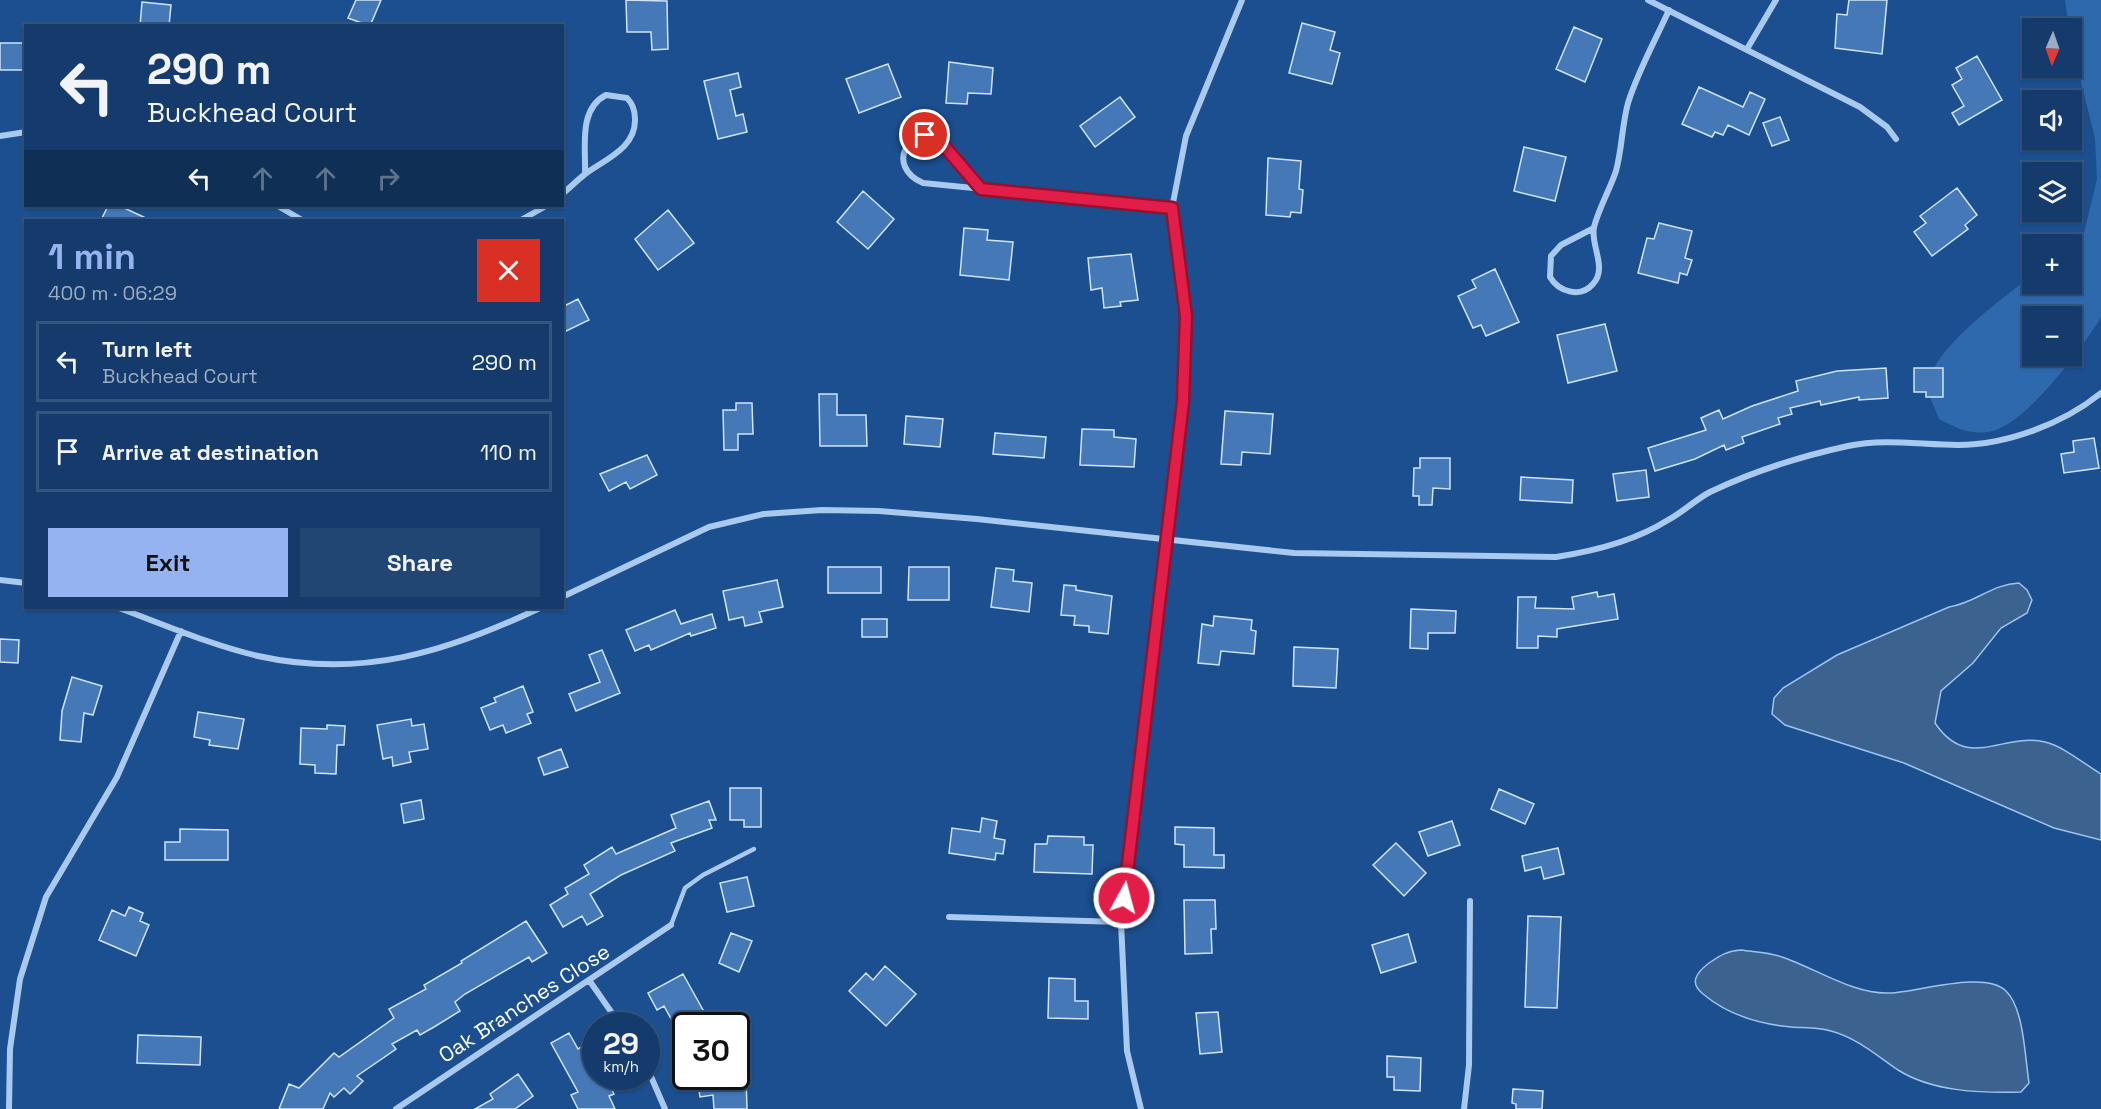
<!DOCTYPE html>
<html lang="en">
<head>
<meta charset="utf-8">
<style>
	body { margin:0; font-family:"Space Grotesk",sans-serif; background:#214673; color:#f1f3f6; height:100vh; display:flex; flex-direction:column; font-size:22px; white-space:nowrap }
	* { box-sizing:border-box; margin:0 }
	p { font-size:20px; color:#9dadc1 }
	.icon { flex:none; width:33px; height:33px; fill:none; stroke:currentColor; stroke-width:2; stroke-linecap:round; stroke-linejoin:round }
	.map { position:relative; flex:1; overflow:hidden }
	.sheet { position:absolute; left:24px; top:219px; width:540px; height:390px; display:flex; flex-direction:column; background:#143b6b; border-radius:0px; box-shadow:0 2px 4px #0004,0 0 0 2px #33557e }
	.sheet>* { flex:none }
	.top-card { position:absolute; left:24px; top:24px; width:540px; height:183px; border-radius:0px; box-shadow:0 2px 4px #0004,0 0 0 2px #33557e; background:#143b6b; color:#f1f3f6; overflow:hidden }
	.needle { width:39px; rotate:182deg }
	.fabs { position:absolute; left:2022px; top:18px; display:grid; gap:12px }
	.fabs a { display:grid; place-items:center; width:60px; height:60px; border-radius:0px; background:#143b6b; box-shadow:0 2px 4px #0004,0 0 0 2px #33557e; font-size:30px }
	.speed { position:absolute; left:582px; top:1012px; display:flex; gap:12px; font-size:30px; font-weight:700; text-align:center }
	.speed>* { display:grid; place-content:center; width:78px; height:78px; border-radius:50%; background:#143b6b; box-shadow:0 2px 4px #0004,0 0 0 2px #33557e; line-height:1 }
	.speed small { font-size:15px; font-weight:400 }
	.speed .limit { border:3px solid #111; border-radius:9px; background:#fff; color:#111 }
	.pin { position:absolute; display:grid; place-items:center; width:51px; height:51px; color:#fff; margin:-26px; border:3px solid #fff; border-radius:50%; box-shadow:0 2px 6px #0007 }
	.me { position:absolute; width:66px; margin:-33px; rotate:7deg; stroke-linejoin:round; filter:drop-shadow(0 0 4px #0008) }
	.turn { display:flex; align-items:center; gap:21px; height:126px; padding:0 24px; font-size:27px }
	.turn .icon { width:78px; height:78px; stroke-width:2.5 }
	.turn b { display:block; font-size:42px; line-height:51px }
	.lanes { display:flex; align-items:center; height:57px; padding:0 24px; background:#0003; justify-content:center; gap:30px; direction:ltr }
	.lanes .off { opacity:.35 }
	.round { display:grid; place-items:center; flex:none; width:63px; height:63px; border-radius:0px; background:#214673 }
	.overview { display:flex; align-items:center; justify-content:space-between; height:102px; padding:0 24px }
	h1 { font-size:36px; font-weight:800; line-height:45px; color:#95b2f1 }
	.button { display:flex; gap:12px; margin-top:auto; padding:12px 24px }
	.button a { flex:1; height:69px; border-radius:0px; background:#95b2f1; color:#111; font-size:24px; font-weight:800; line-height:69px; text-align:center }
	.button a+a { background:#214673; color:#f1f3f6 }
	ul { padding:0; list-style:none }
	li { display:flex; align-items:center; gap:18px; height:81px; margin:0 12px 9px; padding:0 12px; border:3px solid #33557e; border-radius:0px }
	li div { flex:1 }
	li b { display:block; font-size:22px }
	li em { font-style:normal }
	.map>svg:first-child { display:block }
	.green { fill:#2e69ad; fill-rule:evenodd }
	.water { fill:#3c6290; stroke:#9cc4f0; stroke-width:1.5 }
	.building { fill:#4478b7; stroke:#cfe3fa; stroke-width:1.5 }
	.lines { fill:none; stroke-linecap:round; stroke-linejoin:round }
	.lane { stroke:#a9c9ee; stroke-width:4.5 }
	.street { stroke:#a9c9ee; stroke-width:6 }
	.route-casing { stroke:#92132f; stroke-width:15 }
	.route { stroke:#e11d48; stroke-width:10 }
	.labels { text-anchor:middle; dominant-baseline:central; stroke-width:5; stroke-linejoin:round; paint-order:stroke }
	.street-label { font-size:21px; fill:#fff; stroke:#1b4f8f }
</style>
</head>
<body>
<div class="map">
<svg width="2101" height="1109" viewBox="0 0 2101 1109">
	<rect width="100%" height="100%" fill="#1b4f8f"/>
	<path class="green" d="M2065,0h36v317c-19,31 -77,111 -113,115 -18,3 -34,-5 -49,-13 -3,-9 -10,-21 -11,-31 -1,-35 78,-93 104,-112v8h40v-36l12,-15 13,-54 -2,-41 -23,-92v-18h-3zM2032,316h40v40h-40z"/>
	<path class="water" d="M2019,583l8,7 5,10 -5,13 -26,15 -28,35 -32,28 -6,32c33,49 67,9 110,19 18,4 39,22 56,32v66l-47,-12 -150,-65 -119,-38 -13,-11 2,-16 9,-10 54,-33 112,-48c26,-4 43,-23 70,-24z
		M1741,950c13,2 28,2 41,7 33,11 72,38 108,36 28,-1 95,-23 116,-2 18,17 19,67 23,92l-8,9c-40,1 -88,0 -123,-22 -22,-15 -41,-32 -67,-39 -12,-4 -27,-3 -40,-4 -33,-3 -63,-12 -88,-33 -14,-11 -7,-21 6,-31 12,-8 18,-12 32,-13z"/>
	<path class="building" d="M356,0h25l-11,26 -22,-8z
		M626,0l41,1 1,48 -16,1 -1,-18h-24z
		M1849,0h38l-5,54 -47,-6 2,-34 10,1z
		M142,2l29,3 -2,21h-29z
		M1302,23l33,9 -5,18 10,3 -8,31 -43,-11z
		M1574,27l28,12 -17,43 -29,-13z
		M0,43h26v27h-26z
		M1977,56l25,44 -43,25 -7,-12 12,-7 -12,-21 10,-6 -6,-11z
		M949,62l44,6 -2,26 -23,-1 -1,11 -21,-1z
		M888,64l13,33 -42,16 -13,-34z
		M738,73l3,14 -11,3 6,26 7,-2 4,18 -29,7 -14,-58z
		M1699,87l44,20 7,-15 15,7 -16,36 -21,-10 -5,10 -8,-3 -3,5 -30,-13z
		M1120,97l15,20 -40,30 -15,-21z
		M1780,117l9,23 -17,6 -9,-23z
		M1524,147l42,10 -11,44 -41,-10z
		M1268,158l33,3 -2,28 4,1 -2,23 -10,-1 -1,5 -24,-2z
		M1957,188l20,27 -12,10 3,4 -36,27 -18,-24 12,-9 -6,-7z
		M863,191l31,28 -26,30 -31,-27z
		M108,206h12l30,14h-49z
		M668,210l26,33 -36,27 -23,-31z
		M1659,223l33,8 -7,27 7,2 -5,15 -7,-2 -2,10 -40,-10 9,-35 7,1z
		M964,228l24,2 -1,10 26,2 -4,38 -49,-5z
		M1131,254l7,46 -18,2 1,4 -17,2 -2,-20 -11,2 -3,-32z
		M1495,269l24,53 -33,14 -5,-11 -8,3 -15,-32 18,-8 -4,-8z
		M578,299l11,21 -27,13v-26z
		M1605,324l12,47 -49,12 -11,-48z
		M1886,368l2,30 -29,2v-3l-38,8 -1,-4 -30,7 2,6 -14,4 2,6 -38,13 2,6 -18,7 -2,-5 -29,14 -40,12 -7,-23 58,-18 -5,-12 18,-8 4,9 29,-13 46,-15 -2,-10 41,-10z
		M1914,368h29v29h-17v-5h-12z
		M819,394h18v21h29l1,31h-47z
		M736,403h16l1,31h-15v16h-14l-1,-40h13z
		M1225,411l48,3 -3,40 -28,-2 -1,13 -20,-1z
		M906,416l37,3 -3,28 -36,-3z
		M1082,429l32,1v7l22,2 -2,28 -54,-2z
		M995,433l51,4 -2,21 -51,-4z
		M2094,438l5,30 -35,5 -3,-19 13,-2 -1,-11z
		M647,455l10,20 -27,14 -4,-7 -17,9 -9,-17z
		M1420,458h30v31l-17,-1 -1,17h-13v-9h-6l1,-28h6z
		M1646,470l3,27 -32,4 -4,-27z
		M1521,477l52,3 -1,23 -52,-3z
		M828,567h53v26h-53z
		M909,567h40v33h-41z
		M996,568l18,2 -1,11 19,2 -3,29 -38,-5z
		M777,580l6,27 -24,5 3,10 -17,4 -2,-9 -14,3 -6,-29z
		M1064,585l12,1v4l36,6 -4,38 -19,-2v-6l-15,-1 1,-9 -14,-1z
		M1597,592l1,5 16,-3 4,25 -61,10v8l-19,-1v12h-21l1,-51h18l-1,11 39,1 -2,-12z
		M1411,609l45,2 -1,22h-27v16l-18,-1z
		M675,610l6,14 31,-10 4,14 -25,8 -1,-3 -39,17 -2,-5 -14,6 -9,-21z
		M1214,616l38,4 -1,10 5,1 -2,23 -33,-3 -2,14 -21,-2 4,-39 11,2z
		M862,619h25v18h-25z
		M0,639l19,1 -1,23 -18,-1z
		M1294,647l44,2 -2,39 -43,-2z
		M602,650l18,43 -44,18 -7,-17 31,-12 -11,-27z
		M72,677l30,9 -9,29 -9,-2 -3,29 -21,-2 2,-29z
		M523,686l10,26 -6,2 4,9 -25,10 -3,-8 -13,5 -9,-22 15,-6 -2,-4z
		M198,712l46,7 -6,30 -29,-4 1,-5 -16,-3z
		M411,719l1,7 12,-2 4,25 -19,3 2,10 -18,4 -1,-9 -9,2 -6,-34z
		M327,725l18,1 -1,19h-7l-1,29 -21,-1v-8l-15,-1 1,-36 26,1z
		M561,749l7,18 -24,8 -6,-17z
		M730,788h31v39h-17v-7h-14z
		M1499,789l35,15 -9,20 -34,-15z
		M421,800l3,19 -20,4 -3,-19z
		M709,801l7,19h-7l3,8 -41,15 4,8 -54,24 -31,19 13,22 -16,9 -5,-9 -19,11 -13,-22 18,-11 -3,-6 24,-14 -5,-9 28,-18 4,7 60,-26 -5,-13z
		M982,818l15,3 -3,17 11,2 -2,14 -7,-1 -1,7 -46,-7 3,-25 28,4z
		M1452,821l8,24 -32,11 -9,-24z
		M1175,827l39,1v27h10v13l-40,-1v-22l-9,-1z
		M180,829l48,1v30h-63v-18h15z
		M1048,836l36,1v8h9l-1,29 -58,-2 1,-28h12z
		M1396,843l30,30 -22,23 -31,-31z
		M1558,848l6,26 -20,5 -3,-12 -16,4 -3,-15z
		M747,877l7,29 -27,6 -7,-29z
		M1184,900h31l1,29h-5l1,24 -27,1z
		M129,907l14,6 -3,8 9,4 -13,31 -37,-16 13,-30 13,6z
		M1528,916l33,1 -4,91 -32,-1z
		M526,921l21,32 -15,9 -3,-5 -64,37 -10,8 5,9 -26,16 -14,8 -3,-5 -25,14 4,5 -39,27 6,5 -13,13 -6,-6 -10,9 -4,-4 -7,16h-44l10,-25 10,4 35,-35 5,4 55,-39 -5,-9 37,-20 -2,-4 38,-22 -1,-2z
		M731,933l21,8 -13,31 -20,-9z
		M1408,934l8,28 -35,11 -9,-28z
		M885,966l31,28 -30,32 -37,-35 17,-18 7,7z
		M683,974l29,52h-26v20l-22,-40 -7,4 -9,-17z
		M1049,978l26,1v22h13v18l-40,-1z
		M1218,1012l4,40 -22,2 -4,-41z
		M569,1033l9,16 7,-5 11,19v14l10,1 8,16 -5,2 6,13h-37l-7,-14 7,-3 -27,-49z
		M138,1035l63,2 -1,28 -63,-2z
		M1387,1056l34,2 -1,33 -26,-1v-13h-7z
		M518,1074l15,22 -18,13h-40l18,-10 -3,-5z
		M710,1077h36l1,32h-33l-1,-14 -13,2 -2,-13 13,-2z
		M1513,1089l30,2 -1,18h-26v-5l-4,-1z"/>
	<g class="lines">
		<path class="lane" d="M671,925l14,-37 18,-13 51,-26"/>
		<path class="street" d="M1648,0l212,107 27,20 9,12
			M1747,49l29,-49
			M0,136l26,-4
			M981,189l-41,-48c-30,-18 -56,25 -17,42l249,25
			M562,194c8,-6 14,-13 22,-19 19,-15 52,-26 51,-56 0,-8 -2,-15 -8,-21l-21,-3c-28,14 -20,53 -21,79
			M278,206l24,14
			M521,220l25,-14
			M1594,228l-33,17 -10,11 -1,21c8,14 30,22 43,7 15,-16 -3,-39 1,-57 5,-19 16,-38 22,-56 6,-22 6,-46 12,-68 10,-32 27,-62 41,-93
			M0,580l26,3
			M562,597l147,-70 55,-13 58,-4 57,1 98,8 317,34 262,4c39,-6 79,-16 112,-37 15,-8 27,-20 42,-28 42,-20 92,-36 138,-46 37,-8 73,-1 110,-1 48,0 105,-21 143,-52
			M119,608c46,17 92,37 139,48 104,23 189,-4 282,-48
			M949,917l172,5
			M589,980l32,46
			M646,1065l19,44
			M9,1109l1,-60 10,-70 26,-82 71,-120 64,-146
			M396,1109l275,-184
			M1141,1109l-14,-58 -6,-129 62,-519 3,-87 -14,-108 14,-72 56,-136
			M1464,1109l5,-44 1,-164"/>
	</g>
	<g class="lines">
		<g class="route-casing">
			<path id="route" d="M925,135l15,6 41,48 191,19 14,108 -3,86 -59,496"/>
		</g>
		<use href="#route" class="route"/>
	</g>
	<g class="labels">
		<g class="street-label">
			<text transform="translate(524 1003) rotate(-33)">Oak Branches Close</text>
		</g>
	</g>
</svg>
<div class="fabs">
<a><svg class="needle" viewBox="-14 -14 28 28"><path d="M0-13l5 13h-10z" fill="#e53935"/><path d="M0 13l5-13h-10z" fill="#9dadc1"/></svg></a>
<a><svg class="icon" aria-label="sound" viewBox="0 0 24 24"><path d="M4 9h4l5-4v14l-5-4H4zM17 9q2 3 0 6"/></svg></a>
<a><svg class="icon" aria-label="layers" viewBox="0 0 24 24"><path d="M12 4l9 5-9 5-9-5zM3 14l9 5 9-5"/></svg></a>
<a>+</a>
<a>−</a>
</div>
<div class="speed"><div>29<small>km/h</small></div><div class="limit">30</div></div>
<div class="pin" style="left:925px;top:135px;background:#d93025"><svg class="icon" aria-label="arrive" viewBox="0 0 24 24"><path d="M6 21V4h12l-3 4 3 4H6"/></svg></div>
<svg class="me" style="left:1124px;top:898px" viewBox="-20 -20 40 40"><circle r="17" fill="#e11d48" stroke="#fff" stroke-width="3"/><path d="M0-11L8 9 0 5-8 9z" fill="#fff"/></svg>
<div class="top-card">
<div class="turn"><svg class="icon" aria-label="left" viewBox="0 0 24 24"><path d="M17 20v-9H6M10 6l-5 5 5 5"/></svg><div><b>290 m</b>Buckhead Court</div></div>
<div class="lanes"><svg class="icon" aria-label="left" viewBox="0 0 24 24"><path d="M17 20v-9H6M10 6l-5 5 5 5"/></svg><svg class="icon off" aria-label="ahead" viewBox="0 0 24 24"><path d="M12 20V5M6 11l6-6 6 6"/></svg><svg class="icon off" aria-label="ahead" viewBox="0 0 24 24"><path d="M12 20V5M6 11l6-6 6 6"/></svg><svg class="icon off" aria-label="right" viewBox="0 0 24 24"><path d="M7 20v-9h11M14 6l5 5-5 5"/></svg></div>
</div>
<section class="sheet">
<div class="overview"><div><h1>1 min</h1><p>400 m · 06:29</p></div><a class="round" style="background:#d93025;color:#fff"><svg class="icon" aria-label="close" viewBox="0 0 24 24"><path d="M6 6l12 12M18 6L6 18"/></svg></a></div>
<ul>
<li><svg class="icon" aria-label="left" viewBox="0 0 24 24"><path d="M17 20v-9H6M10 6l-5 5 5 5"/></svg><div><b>Turn left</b><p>Buckhead Court</p></div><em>290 m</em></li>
<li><svg class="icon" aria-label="arrive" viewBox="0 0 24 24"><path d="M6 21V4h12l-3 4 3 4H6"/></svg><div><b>Arrive at destination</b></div><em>110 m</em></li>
</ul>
<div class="button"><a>Exit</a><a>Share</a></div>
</section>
</div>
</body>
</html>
